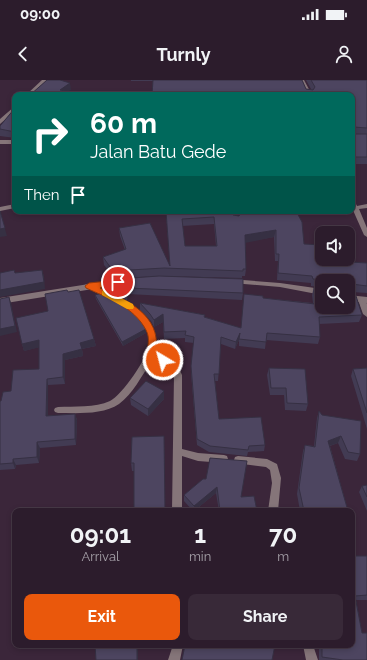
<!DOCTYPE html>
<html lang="en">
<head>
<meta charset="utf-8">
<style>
	body { margin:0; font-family:Raleway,sans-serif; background:#382938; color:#f1f3f6; height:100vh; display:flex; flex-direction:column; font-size:15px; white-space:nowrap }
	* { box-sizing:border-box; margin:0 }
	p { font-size:13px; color:#a6a1a9 }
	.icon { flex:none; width:22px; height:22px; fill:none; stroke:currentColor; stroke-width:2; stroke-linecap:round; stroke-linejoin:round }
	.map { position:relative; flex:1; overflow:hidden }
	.sheet { position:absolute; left:12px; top:428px; width:343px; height:140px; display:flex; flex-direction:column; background:#2c1c2c; border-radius:8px; box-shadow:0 2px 6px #0003,0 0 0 1px #483a48 }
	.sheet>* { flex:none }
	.top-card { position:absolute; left:12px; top:12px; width:343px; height:122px; border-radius:8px; box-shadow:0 2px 6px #0003,0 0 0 1px #483a48; background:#00695c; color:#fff; overflow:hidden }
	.controls { position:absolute; left:315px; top:146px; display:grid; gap:8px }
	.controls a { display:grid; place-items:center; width:40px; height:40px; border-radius:8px; background:#2c1c2c; box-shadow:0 2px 6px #0003,0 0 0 1px #483a48; font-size:20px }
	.pin { position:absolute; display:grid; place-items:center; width:34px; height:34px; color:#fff; margin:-17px; border:2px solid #fff; border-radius:50%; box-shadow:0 1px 4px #0007 }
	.me { position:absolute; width:44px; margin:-22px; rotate:323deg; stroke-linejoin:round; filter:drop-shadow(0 0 3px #0008) }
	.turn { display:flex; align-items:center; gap:14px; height:84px; padding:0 12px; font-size:18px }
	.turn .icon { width:52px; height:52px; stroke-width:2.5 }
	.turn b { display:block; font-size:28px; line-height:34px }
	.then { display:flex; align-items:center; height:38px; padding:0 12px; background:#0003; gap:8px; font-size:15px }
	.eta { display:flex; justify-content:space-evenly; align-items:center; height:68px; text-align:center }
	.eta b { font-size:24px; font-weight:700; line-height:28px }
	.action { display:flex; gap:8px; margin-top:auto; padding:8px 12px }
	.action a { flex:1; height:46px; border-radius:8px; background:#ea580c; color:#fff; font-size:16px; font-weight:700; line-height:46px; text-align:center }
	.action a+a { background:#382938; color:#f1f3f6 }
	.status { display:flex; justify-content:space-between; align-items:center; height:28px; padding:0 20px; background:#2c1c2c; direction:ltr }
	.status svg { height:11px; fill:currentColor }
	header { display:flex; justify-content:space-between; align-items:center; height:52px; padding:0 12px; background:#2c1c2c; font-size:18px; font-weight:700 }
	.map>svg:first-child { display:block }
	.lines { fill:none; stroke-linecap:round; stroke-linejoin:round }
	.minor { fill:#857579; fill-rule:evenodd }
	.tertiary { fill:#857579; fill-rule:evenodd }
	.wall { fill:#423b53; fill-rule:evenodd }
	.shaded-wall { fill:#363043 }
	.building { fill:#4d4560; stroke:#363043; fill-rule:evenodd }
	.route { fill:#ea580c; stroke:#983908 }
	.slow { fill:#f59e0b }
</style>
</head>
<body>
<div class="status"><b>09:00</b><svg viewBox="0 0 49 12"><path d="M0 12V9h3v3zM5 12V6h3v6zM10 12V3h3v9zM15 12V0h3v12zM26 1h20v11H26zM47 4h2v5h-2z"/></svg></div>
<header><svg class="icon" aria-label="back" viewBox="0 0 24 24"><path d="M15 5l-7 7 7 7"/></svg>Turnly<svg class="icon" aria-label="person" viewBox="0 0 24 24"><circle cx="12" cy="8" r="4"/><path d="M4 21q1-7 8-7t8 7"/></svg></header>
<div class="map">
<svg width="367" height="580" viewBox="0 0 367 580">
	<rect width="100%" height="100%" fill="#3b263a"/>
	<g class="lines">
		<path class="minor" d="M42,0h5l-15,15h-6z
			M300,0h4l8,15h-6z
			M15,26v5l-15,13v-5z
			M0,60h15v4h-15z
			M352,119l2,1 3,6 10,-2v4l-8,1 8,19v9l-3,-2 -12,-27z
			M15,124v4l-15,3v-4z
			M229,131h6l4,10 -1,1h-4z
			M86,204c7,-1 17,5 23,9 21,10 54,28 46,57l23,16 4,9v74l16,4 26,2 3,1 1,3 -1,3 -3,1 -26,-2 -16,-5v55h-10l2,-136 -2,-5 -19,-13 -2,5c-9,13 -18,32 -32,42 -16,11 -42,9 -61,9l-3,-1 -1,-2 1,-2 3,-1c16,-1 37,1 52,-6 12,-6 38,-43 39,-57 1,-8 -3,-17 -8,-23 -14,-16 -36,-24 -55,-33l-1,-2z
			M362,217l3,1 2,6v13l-4,-3 -5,-14z
			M238,376l29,3 10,5 4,14 -3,33h-10l4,-28 -2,-13 -4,-3 -31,-4 -1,-3 1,-3z
			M173,565h10l-3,15h-12z
			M303,565h10l5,15h-12z"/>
		<path class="tertiary" d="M128,199l4,2 -2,2 -130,21v-6l89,-14z
			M230,199l50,4 42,6v6l-42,-8 -48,-4 -4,-2z
			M348,215l19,2v6l-19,-2z"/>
	</g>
	<path class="wall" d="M131,0h171l4,9h5l-5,-9h61v84h-15v-69l-199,-14h-22z
		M15,28v30l-15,-2v-10z
		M166,131h66l1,4 6,1 -2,-5h59l8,33 46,18 17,1v30l-15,-1 -1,2h-2v1l13,20 -3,7 -40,2 1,13 -2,7 -52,-4 -1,9 -26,-3v-6l-4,9 -14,-5 -3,37h-3l4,38 46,26 -1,6 -16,1 -1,4 -38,-4 -12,-7 -6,-72 3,-30 -9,-1v-4l-21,1 -1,-17 -9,5 -3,-6 -11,-11v-7l65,12v2l35,11 23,-30 50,5 -1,-8 2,-8 8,20 26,-26h-26v7l-11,-2v-3l-34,-3 1,-19h-3l-1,-24 -29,5 1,27 -1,7h-3v2l-78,-2 -50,2 -10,-13 -1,-8 22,-7 -5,-14 -1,-8 51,37zM214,144l2,22h-31l-3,-20z
		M118,199l125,14 -1,7 -114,-6 -1,7 -13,-7 -1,-7 6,-1z
		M68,212l26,47 2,7 -14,3 1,7 -18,4v24l-17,1v31l27,-2 2,6 -1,25 -36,3 -1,15 -23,2 -1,4 -15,1v-69h1l10,-10 28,-22v-22l-15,4 -2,-7 26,-33z
		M95,215l51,34v4l-23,13 -27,-47z
		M269,288l39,36 -2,7 -21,-1 -1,-15h-14l-3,-20z
		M367,288v61l-16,-53 2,-7z
		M130,318l34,1 -16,17 -17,-11z
		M319,331l3,4 38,39 -3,7 -12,-2 -7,-16 -8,3 18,65h-48l-3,-17 6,-43 2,-6 9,1 3,-28z
		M132,357l34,74 -32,-40h-2l-1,-8z
		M203,399l38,18 16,14h-38l-3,-18 -22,18h-1l-9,-10v-6z
		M367,405v26l-8,-19 3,-6z
		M352,476h15v44h-11l11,60h-48v-15h33z"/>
	<path class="shaded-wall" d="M70,3l1,7 -7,5 -4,-5z
		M0,131l7,25 -7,1z
		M276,150l-2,7 -29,6v-8z
		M42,190l2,6 1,13 -45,8v-7z
		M128,208v6l-1,7v-7z
		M9,217l2,6 6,29 -17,4v-7z
		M163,234v8l-9,5v-7z
		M146,249v4l-23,13 -1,-4z
		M240,253l-1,7 -4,9 1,-7z
		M94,259l2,7 -15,3 -1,-6z
		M39,260l2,7 -17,4 -2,-7z
		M82,269l1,7 -18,4v24l-2,-7v-23z
		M47,299l1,6v37l-2,-6z
		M164,311v8l-16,17v-7z
		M75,334l2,6 -1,25 -1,-6z
		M341,356l-3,7 -12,4 2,-6z
		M37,362l3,6 -1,15 -2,-6z
		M13,379l3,6 -1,4 -2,-6z
		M217,407l-1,6 -22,18v-5z
		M137,565h1v15h-1z"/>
	<path class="building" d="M47,0h13l10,3 -10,7 26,5h-56z
		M153,0h149l4,9 7,1 2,-3 -4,-7h56v48l-13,-1 -2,6 2,1h13v23h-15v-62h-200z
		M15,28v24l-15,-3v-3z
		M0,131l5,17 -5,1z
		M166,131h66l1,4 6,1 2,-3 -1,-2h56l6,11 2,22 18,1v14h26v-10h2v13l17,1v23l-15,-2 1,3h-4v8l7,1 6,19 -43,2 1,20 -53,-4 -1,9 -27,-3 1,-6 -4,9 -15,-5 -2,37h-5l5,45 42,-2 4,28 -16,1 -1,4 -38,-4 -13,-7 -6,-73 3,-29 -9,-2 1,-4 -22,1 -1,-18 -9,6 -4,-6 -10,-11 65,12 -1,2 37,11 3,-34 19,2v2l52,6 -1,-17 8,2v18h26v-26h-23l-12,-2 -1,-3 -34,-3 1,-19h-3v-24l-31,5 1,34h-3v2l-79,-3 -51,3 -10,-14 23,-8 -7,-21 31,-5 20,43zM214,137l3,29h-32l-3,-27z
		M14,190l1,3 27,-3 2,12 -44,8v-17z
		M159,196l84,3v14l-115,-5 -1,6 -14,-7 10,-2 -5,-6z
		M67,210l1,2 11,-2 15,49 -14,4 2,6 -19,5v23l-16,2 -1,37 29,-2v25l-38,3v15l-24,2v4l-13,1v-63h1l2,-9 8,-1 2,-21 26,-1v-29l-17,4 -6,-26 32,-7 -3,-17z
		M102,213l26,15 12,10 6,11 -24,13 -27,-47z
		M9,217l6,29 -15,3v-30z
		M269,288l36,1 3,35 -21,-1 -1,-15h-15z
		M367,288v45l-14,-44z
		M146,301l18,10 -16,18 -18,-11z
		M319,331l3,4 39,6 -1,33 -12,-2 -7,-16 -13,5 20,70h-44l-5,-23 6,-43 10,2z
		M164,356l1,75h-31v-48h-3l1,-26z
		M210,378l37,3 -6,36 13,-1 3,15h-37l-3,-24 -23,19 -10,-11 19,-16h3z
		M367,405v12l-5,-11z
		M352,476h15v39l-12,1 7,37h5v27h-24l-21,-3v-12h30z
		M95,565h42v15h-41z
		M185,565h90l-3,15h-90z"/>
	<path class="route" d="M118,200l4,2 -1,2 -21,4c27,12 61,27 56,63l12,9 -2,3c-4,1 -7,-1 -10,-4 -15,-10 -3,-15 -10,-29 -12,-23 -38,-32 -60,-42l-1,-2 4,-3z"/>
	<path class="slow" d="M105,210l28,14 1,3 -1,2h-6l-25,-14v-4z"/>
</svg>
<div class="controls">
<a><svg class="icon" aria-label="sound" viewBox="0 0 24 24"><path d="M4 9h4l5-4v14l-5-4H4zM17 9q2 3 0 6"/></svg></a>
<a><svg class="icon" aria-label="search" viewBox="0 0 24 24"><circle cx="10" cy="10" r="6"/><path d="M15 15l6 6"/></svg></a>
</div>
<div class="pin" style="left:118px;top:202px;background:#d93025"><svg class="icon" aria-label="arrive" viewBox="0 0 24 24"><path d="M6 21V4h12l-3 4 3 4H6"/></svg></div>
<svg class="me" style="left:163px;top:280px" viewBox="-20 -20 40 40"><circle r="17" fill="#ea580c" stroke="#fff" stroke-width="3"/><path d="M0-11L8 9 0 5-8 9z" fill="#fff"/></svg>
<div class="top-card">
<div class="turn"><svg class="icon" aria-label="right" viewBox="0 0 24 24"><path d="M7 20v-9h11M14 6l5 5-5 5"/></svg><div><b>60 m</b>Jalan Batu Gede</div></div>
<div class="then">Then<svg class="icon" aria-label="arrive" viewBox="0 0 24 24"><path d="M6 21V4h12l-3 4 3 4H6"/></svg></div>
</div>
<section class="sheet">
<div class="eta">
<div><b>09:01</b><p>Arrival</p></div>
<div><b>1</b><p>min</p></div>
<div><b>70</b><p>m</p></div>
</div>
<div class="action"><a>Exit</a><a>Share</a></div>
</section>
</div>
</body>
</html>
